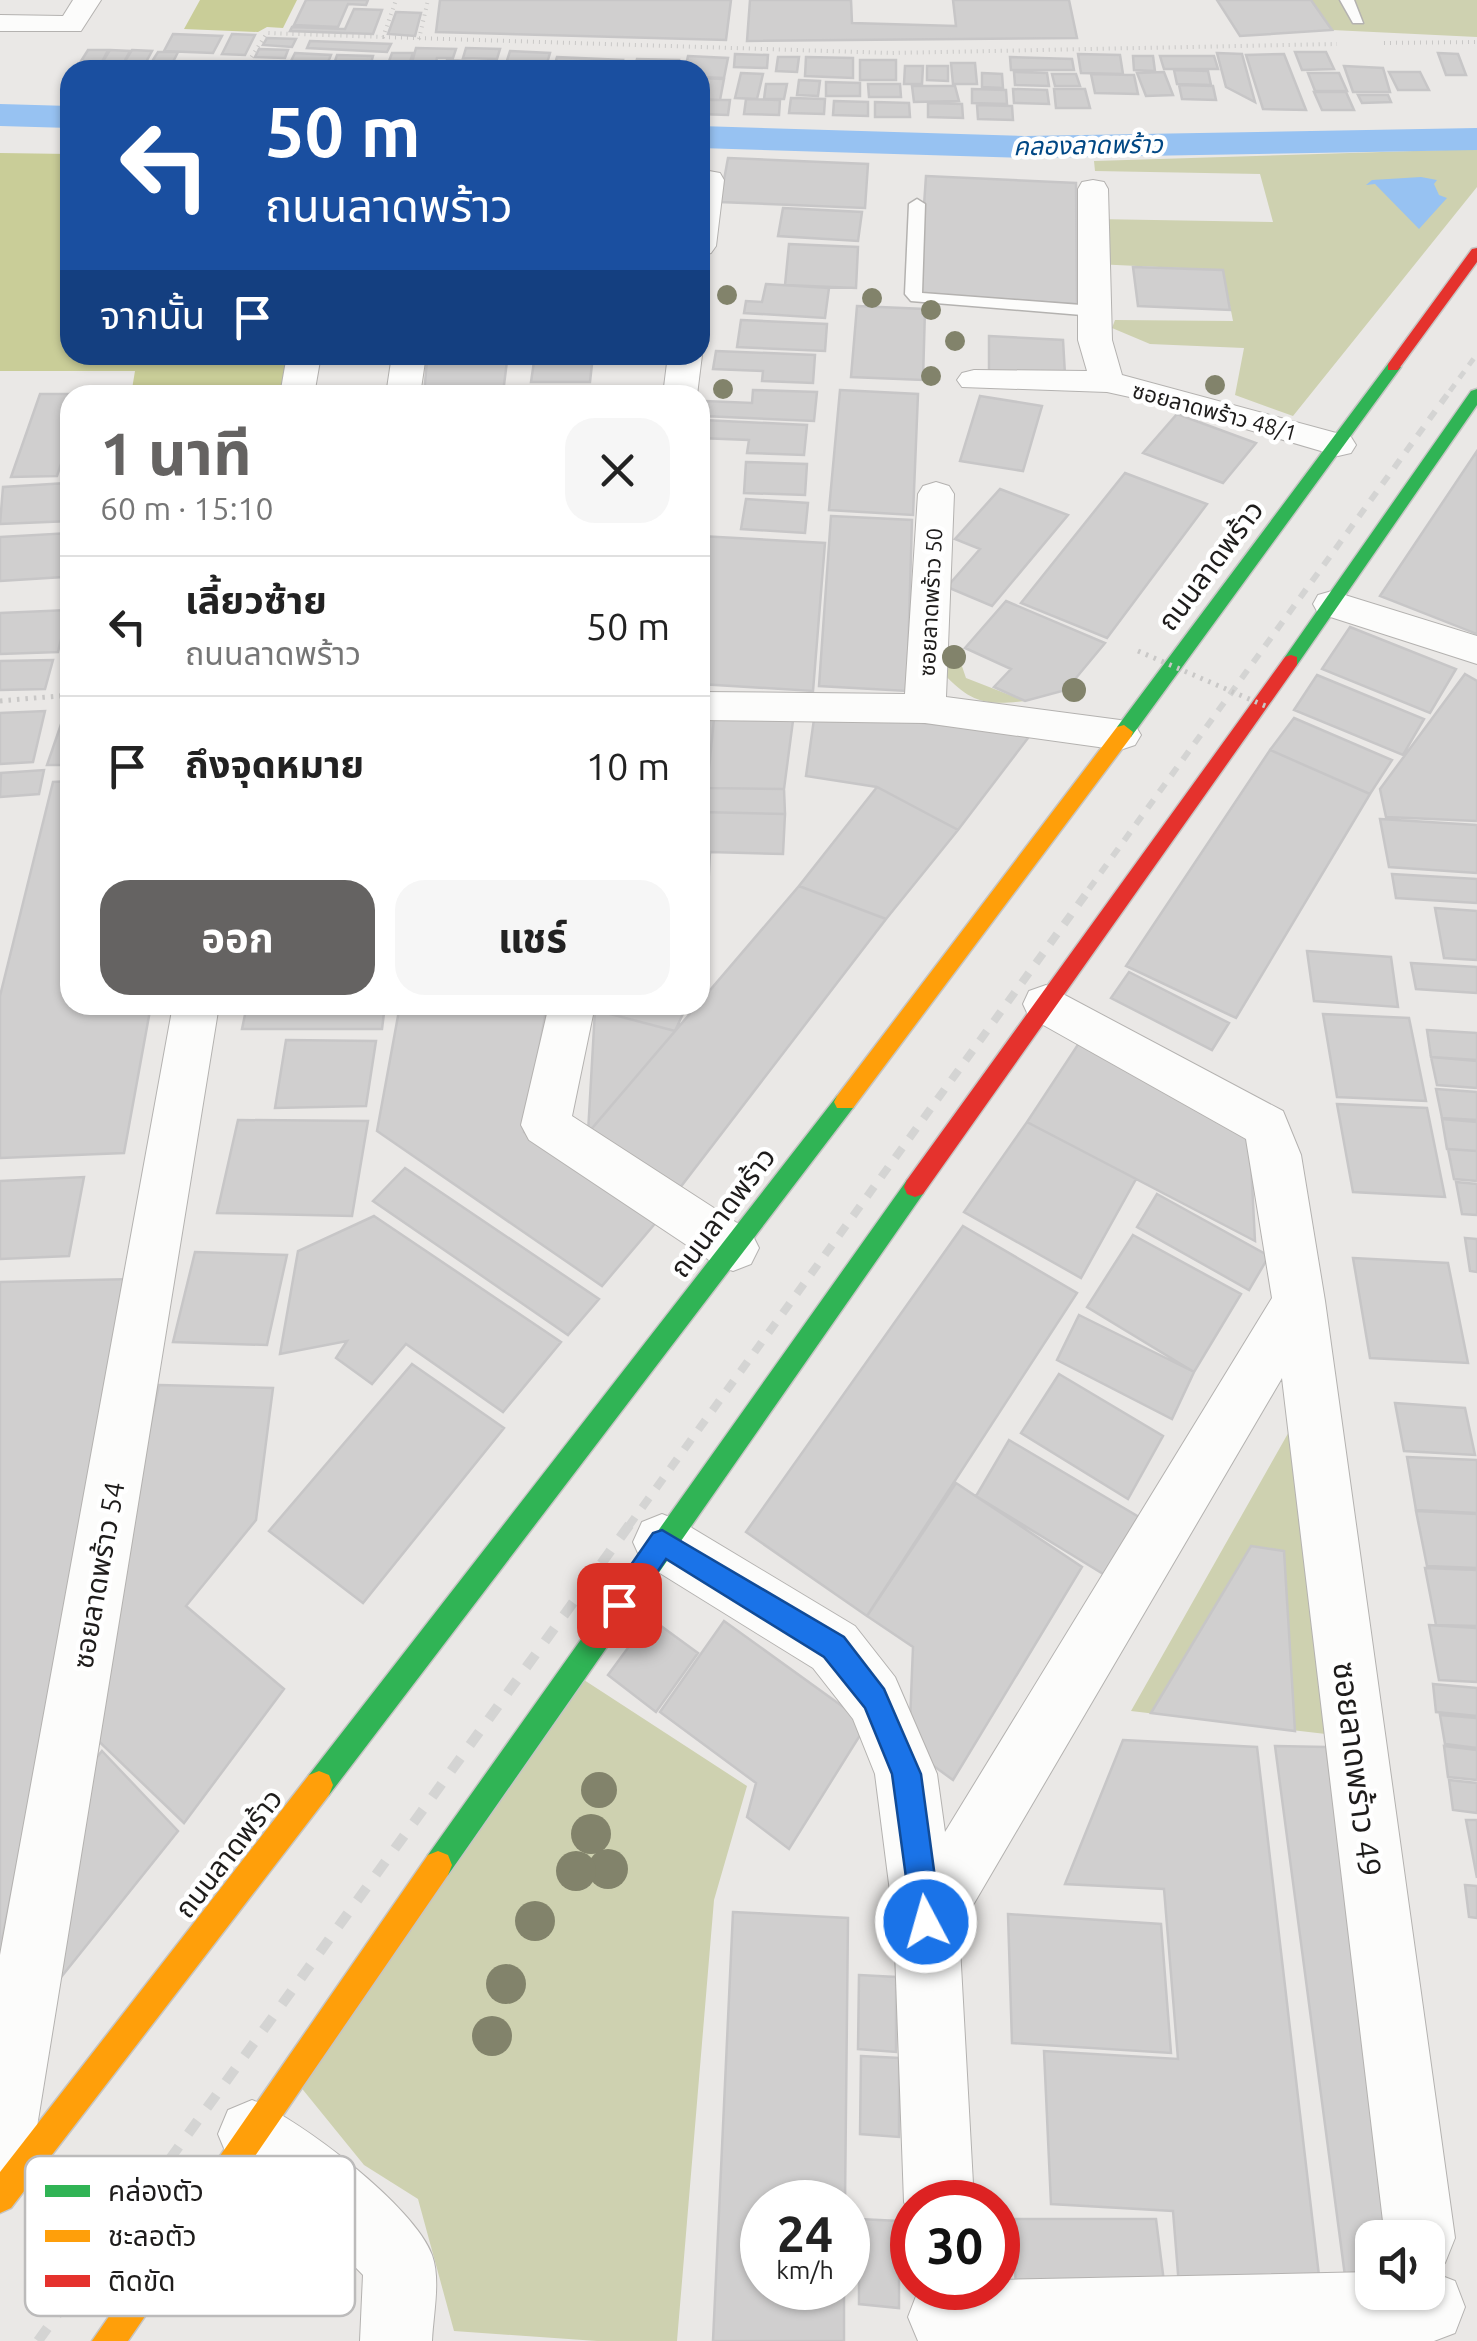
<!DOCTYPE html>
<html lang="th">
<head>
<meta charset="utf-8">
<style>
	body { margin:0; font-family:Ubuntu,"Noto Sans Thai",sans-serif; background:#f6f6f6; color:#222; height:100vh; display:flex; flex-direction:column; font-size:38px; white-space:nowrap }
	* { box-sizing:border-box; margin:0 }
	p { font-size:32px; color:#767676 }
	.icon { flex:none; width:55px; height:55px; fill:none; stroke:currentColor; stroke-width:2; stroke-linecap:round; stroke-linejoin:round }
	.map { position:relative; flex:1; overflow:hidden }
	.side { position:absolute; left:60px; top:385px; width:650px; height:630px; display:flex; flex-direction:column; background:#fff; border-radius:30px; box-shadow:0 2px 8px #0004 }
	.side>* { flex:none }
	.top-card { position:absolute; left:60px; top:60px; width:650px; height:305px; border-radius:30px; box-shadow:0 2px 8px #0004; background:#1a4fa0; color:#fff; overflow:hidden }
	.controls { position:absolute; left:1355px; top:2220px; display:grid; gap:20px }
	.controls a { display:grid; place-items:center; width:90px; height:90px; border-radius:20px; background:#fff; box-shadow:0 2px 8px #0004; font-size:50px }
	.speed { position:absolute; left:740px; top:2180px; display:flex; gap:20px; font-size:50px; font-weight:700; text-align:center }
	.speed>* { display:grid; place-content:center; width:130px; height:130px; border-radius:50%; background:#fff; box-shadow:0 2px 8px #0004; line-height:1 }
	.speed small { font-size:25px; font-weight:400 }
	.speed .limit { border:15px solid #d22; background:#fff; color:#111 }
	.pin { position:absolute; display:grid; place-items:center; width:85px; height:85px; color:#fff; margin:-42px; border-radius:20px; box-shadow:0 5px 15px #0006 }
	.me { position:absolute; width:110px; margin:-55px; rotate:354deg; stroke-linejoin:round; filter:drop-shadow(0 0 8px #0008) }
	.turn { display:flex; align-items:center; gap:35px; height:210px; padding:0 40px; font-size:45px }
	.turn .icon { width:130px; height:130px; stroke-width:2.5 }
	.turn b { display:block; font-size:70px; line-height:85px }
	.then { display:flex; align-items:center; height:95px; padding:0 40px; background:#0003; gap:20px; font-size:38px }
	.round { display:grid; place-items:center; flex:none; width:105px; height:105px; border-radius:30px; background:#f6f6f6 }
	.headline { display:flex; align-items:center; justify-content:space-between; height:170px; padding:0 40px }
	h1 { font-size:60px; font-weight:700; line-height:75px; color:#656362 }
	.action { display:flex; gap:20px; margin-top:auto; padding:20px 40px }
	.action a { flex:1; height:115px; border-radius:30px; background:#656362; color:#fff; font-size:40px; font-weight:700; line-height:115px; text-align:center }
	.action a+a { background:#f6f6f6; color:#222 }
	ul { padding:0; list-style:none }
	li { display:flex; align-items:center; gap:30px; height:140px; padding:0 40px; border-top:2px solid #e0e0e0 }
	li div { flex:1 }
	li b { display:block; font-size:38px }
	li em { font-style:normal }
	.map>svg:first-child { display:block }
	.green { fill:#ced1b0 }
	.forest { fill:#c9cd98 }
	.water { fill:#97c2f2 }
	.lines { fill:none; stroke-linecap:round; stroke-linejoin:round }
	.canal { fill:#97c2f2; fill-rule:evenodd }
	.building { fill:#d0cfcf; stroke:#c7c6c7; stroke-width:2.5 }
	.lane-casing { stroke:#b4b2b0; stroke-width:3 }
	.street-casing { stroke:#b4b2b0; stroke-width:2 }
	.fast-casing { stroke:#c6c5c4; stroke-width:3 }
	.slow-casing { stroke:#c6c5c4; stroke-width:3 }
	.jam-casing { stroke:#c6c5c4; stroke-width:3 }
	.path-far1 { stroke:#c9c8c7; stroke-width:4; stroke-dasharray:1 5; stroke-linecap:butt }
	.path { stroke:#c9c8c7; stroke-width:5; stroke-dasharray:2.5 6; stroke-linecap:butt }
	.lane { fill:#fcfcfb; fill-rule:evenodd }
	.street { fill:#fcfcfb; fill-rule:evenodd }
	.fast { fill:#30b455; fill-rule:evenodd }
	.slow { fill:#ff9f0a; fill-rule:evenodd }
	.jam { fill:#e5322d; fill-rule:evenodd }
	.rail-far3 { stroke:#d4d4d3; stroke-width:5; stroke-dasharray:8 8; stroke-linecap:butt }
	.rail-far2 { stroke:#d4d4d3; stroke-width:6; stroke-dasharray:10 10; stroke-linecap:butt }
	.rail-far1 { stroke:#d4d4d3; stroke-width:8; stroke-dasharray:12 12; stroke-linecap:butt }
	.rail { stroke:#d4d4d3; stroke-width:10; stroke-dasharray:16 16; stroke-linecap:butt }
	.path-bridge { stroke:#c9c8c7; stroke-width:5; stroke-dasharray:2.5 6; stroke-linecap:butt }
	.tree { fill:#82836b }
	.route { fill:#1a73e8; stroke:#114b97; stroke-width:2.5 }
	.labels { text-anchor:middle; dominant-baseline:central; stroke-width:9; stroke-linejoin:round; paint-order:stroke }
	.far-street-label { font-size:22px; fill:#1e1c1b; stroke:#fff }
	.far-water-label { font-size:25px; font-style:italic; fill:#004784; stroke:#fff }
	.street-label { font-size:28px; fill:#1e1c1b; stroke:#fff }
	.near-street-label { font-size:32px; fill:#1e1c1b; stroke:#fff }
	.key { fill:#fff; stroke:#bcbbbb; stroke-width:2.5 }
	.key-label { font-size:28px; fill:#1e1c1b }
</style>
</head>
<body>
<div class="map">
<svg width="1477" height="2341" viewBox="0 0 1477 2341">
	<rect width="100%" height="100%" fill="#eae8e6"/>
	<path class="green" d="M1311,0h166v37l-145,-7z
		M1477,149v38l-184,229 -58,-21 9,-47 -94,-4 -38,-16 3,-8 118,1 -10,-51 -128,-6v-45l178,3 -13,-48 -165,-3 -1,-10z
		M956,649l10,29 59,23c-40,5 -55,1 -82,-28z
		M1299,1414l44,322 -212,-25z
		M581,1678l166,108 -33,114 -37,441h-80l-143,-10 -36,-132 -54,-34 -69,-85z"/>
	<path class="forest" d="M200,0h97l-14,28 -16,-1 -9,5 -74,-3z
		M0,153l70,1v201h234l-7,40h-166l4,-24h-135z"/>
	<path class="water" d="M1421,177l16,3 -3,4 5,11 8,3 -28,31 -44,-45 -9,1 6,-5z"/>
	<g class="lines">
		<path class="canal" d="M0,104l70,2v22l-70,-2z
			M700,126l325,10 452,-8v22l-452,8 -325,-10z"/>
	</g>
	<path class="building" d="M306,0h62l-2,5 -18,-1 -10,23 -44,-2z
		M440,0h291l-5,40 -290,-8z
		M750,0h101l1,23 104,3 -3,-26h116l8,38 -330,3z
		M1217,0h94l21,30 -92,6z
		M354,9l28,1 -9,24 -83,-3 2,-4 53,2z
		M396,12l25,1 -6,23 -27,-2z
		M173,34l49,2 -9,17 -49,-2z
		M232,34l23,1 -10,20 -23,-1z
		M267,38l29,1 -4,8 -29,-2z
		M310,41l81,3 -4,8 -80,-4z
		M416,48l40,1 -3,9h-16l-3,12h-24z
		M466,48l34,1 -3,10 -34,-1z
		M259,49l29,1 -3,8 -30,-1z
		M88,50h20l-6,12 -21,-1z
		M110,50l20,1 -6,11 -21,-1z
		M132,50l20,1 -6,11 -21,-1z
		M510,51l40,2 -5,17h-41z
		M158,52h20l-6,12 -21,-1z
		M1295,52h31l8,17 -32,1z
		M295,53l36,2 -5,12 -37,-2z
		M392,53h21l-4,12 -21,-1z
		M1217,53l25,1 13,48 -29,-15z
		M1438,53l20,1 8,21h-20z
		M735,54l33,1 -1,13 -33,-1z
		M1078,54l42,1 3,19 -42,-1z
		M1284,54l22,56 -43,-1 -17,-54z
		M337,55l36,1 -4,14h-37z
		M688,56l40,2 -4,20 -24,-1v-7h-15z
		M1133,56h20l2,15 -21,-1z
		M1160,56h54l4,13h-54z
		M557,57l66,3 -3,10h-67z
		M778,57h21l-2,15 -21,-1z
		M806,57l47,1v20l-48,-2z
		M1010,57l62,2 2,11h-63z
		M637,59l42,1 -2,10h-43z
		M447,60l40,2 -3,8h-40z
		M860,60h36v20h-36z
		M951,63h24l2,21h-24z
		M905,66h18l-1,18h-18z
		M927,66h21v15l-21,-1z
		M1344,66l39,2 7,24h-37z
		M1174,70l34,1 3,14 -34,-1z
		M1014,72l33,1 2,13 -34,-1z
		M1164,72l9,23 -27,1 -9,-23z
		M1389,72h31l9,18h-31z
		M741,73l22,1 -6,25 -22,-1z
		M982,73l20,1 1,14 -21,-1z
		M1308,73h31l8,18h-32z
		M1052,74h24l4,12h-25z
		M1091,74l43,1 4,19 -43,-1z
		M700,78l24,1 -4,21 -20,-1z
		M799,80l21,1 -2,15 -21,-1z
		M826,82l34,1v13h-34z
		M766,84h21l-3,15h-20z
		M868,84h32l1,13h-32z
		M1179,85l34,1 3,14 -34,-1z
		M912,86h43l4,15 -45,1z
		M972,89l34,1 1,14 -35,-1z
		M1013,89l34,1 2,14 -35,-1z
		M1054,89h31l5,19h-34z
		M1314,92h32l8,18h-32z
		M1358,95h30l3,7 -29,1z
		M791,98l34,1 -1,15 -35,-1z
		M746,99l34,1 -1,15 -35,-1z
		M700,100h30l-2,15 -28,-1z
		M834,101l34,1v14l-35,-1z
		M875,102l34,1 1,14h-35z
		M928,103l34,1 1,14 -35,-1z
		M977,105l35,1 1,14 -35,-1z
		M728,158l140,6 -3,44 -145,-6z
		M926,176l150,7 1,121 -159,-10z
		M783,208l79,4 -4,29 -80,-5z
		M789,244l69,3 -2,41 -71,-3z
		M1133,267l90,3 7,40 -92,-4z
		M766,284l63,4 -4,30 -81,-5 2,-12 16,1z
		M857,306l68,3 -2,71 -72,-3z
		M741,320l86,4 -2,27 -88,-4z
		M989,336l74,4 2,35 -76,-3z
		M716,351l99,4 -2,28 -51,-2 1,-10 -50,-2z
		M313,355h77l-1,4h-77z
		M435,355h75l-75,4z
		M535,355h58l-3,27h-59z
		M427,360l80,1 -4,32 -79,2z
		M529,389l62,1v5h-63z
		M753,390l64,2 -3,29 -110,-5 2,-15 46,2z
		M840,390l78,4 -5,121 -84,-5z
		M40,394h65l-35,1v42l-13,39 -46,1z
		M980,396l62,10 -19,65 -63,-10z
		M1177,414l79,29 -33,40 -80,-30z
		M703,420l104,5 -3,30 -57,-2 2,-13 -49,-2z
		M1477,451v183l-97,-38z
		M746,462l61,2 -2,31 -61,-2z
		M70,473v48l-70,3 3,-37 64,-4z
		M1125,473l82,31 -100,134 -86,-35z
		M1000,489l68,26 -76,91 -45,-19 33,-38 -25,-10z
		M746,499l62,4 -3,30 -64,-4z
		M831,516l81,4 -5,171 -88,-5z
		M70,533l-7,44 -63,4v-44z
		M700,536l125,7 -12,148 -113,-7z
		M1006,601l99,42 -39,47 -41,11 -31,-14 17,-18 -46,-21z
		M68,610l-10,42 -58,2v-41z
		M1350,627l106,42 -26,44 -108,-44z
		M53,660l-8,29 -45,1v-29z
		M1465,674l12,7v140l-91,-4 -6,-28z
		M1317,675l107,44 -21,36 -109,-45z
		M68,704l2,61h-23z
		M700,709h15l-8,79 77,1 1,25 -85,-2z
		M715,709l79,4 -10,76 -77,-1z
		M45,711l-12,51 -33,2v-51z
		M815,712l216,22 -73,96 -81,-43 -71,-11z
		M1294,718l98,42 -22,34 -100,-44z
		M1270,750l100,44 -134,224 -110,-52z
		M44,770l-5,24 -39,3 1,-24z
		M70,781v224h81l-27,148 -124,5v-162l53,-214z
		M877,787l81,43 -72,89 -87,-33z
		M700,812l85,2 -2,40 -73,-2 -2,40h-8z
		M1380,819l97,6v48l-88,-6z
		M1392,874l85,5v24l-81,-5z
		M799,886l87,33 -207,270 -91,-56z
		M700,892h8l-8,84z
		M1435,908l42,3v49l-33,-2z
		M1307,951l84,6 7,50 -84,-6z
		M1411,963l66,4v26l-61,-4z
		M1129,972l100,51 -17,27 -101,-52z
		M247,1005h138l-3,24h-140z
		M400,1005h147l-23,127 134,88 -56,66 -225,-155z
		M596,1005h91l-12,26 -80,-21z
		M595,1010l80,21 -87,102z
		M1323,1014l86,4 17,83 -89,-4z
		M1427,1030l50,3v27l-46,-3z
		M286,1040l90,1 -10,65 -91,2z
		M1081,1040l168,84 6,117 -228,-119z
		M1431,1057l46,4v27l-40,-3z
		M1436,1089l41,3v28l-35,-2z
		M1337,1104l90,4 18,89 -92,-5z
		M1442,1119l35,3v29l-30,-2z
		M238,1120l130,1 -16,95 -135,-3z
		M1027,1122l109,57 -55,99 -117,-66z
		M1448,1149l29,2v30l-23,-2z
		M405,1168l194,131 -31,36 -195,-134z
		M84,1177l-15,79 -69,3v-78z
		M1456,1182l21,2v31l-15,-1z
		M1157,1194l112,62 -20,34 -112,-63z
		M374,1216l187,126 -58,70 -97,-68 -34,40 -36,-26 11,-17 -67,13 18,-103z
		M963,1226l114,67 -210,323 -121,-84z
		M1133,1235l108,59 -47,78 -107,-65z
		M1465,1238l12,1v33l-7,-1z
		M195,1252l92,3 -20,90 -94,-3z
		M1353,1258l95,5 20,100 -98,-5z
		M134,1279l-134,671v-668z
		M1079,1315l115,57 -22,47 -115,-59z
		M412,1364l92,64 -141,175 -94,-72z
		M1059,1374l104,62 -35,63 -107,-66z
		M159,1385l114,3 -17,132 -70,86 98,83 -100,134 -99,-95z
		M1395,1403l70,5 10,47 -71,-4z
		M1009,1440l135,80 -31,60 -137,-84z
		M1407,1457l70,3v53l-61,-3z
		M956,1483l126,84 -129,213 -44,-32 4,-101 -46,-31z
		M1416,1511l61,3v54l-50,-2z
		M1251,1546l33,5 11,180 -144,-18z
		M1425,1568l52,2v56l-41,-1z
		M650,1618l48,35 -42,59 -48,-37z
		M724,1621l143,103 -78,125 -42,-32 9,-34 -96,-71z
		M1429,1625l48,3v54l-38,-2z
		M1433,1684l44,4v28l-41,-4z
		M1440,1715l37,3v30l-32,-4z
		M1123,1740l134,7 64,546 -142,-7 -6,-75 -122,-7 -7,-153 134,8 -14,-170 -99,-5z
		M1275,1746l51,1 74,491h-28v40l-27,-2z
		M1444,1746l33,4v30l-29,-3z
		M102,1751l76,80 -148,185 43,-229z
		M1449,1780l28,3v30l-24,-3z
		M1466,1820h11v58z
		M1465,1885l12,1v32l-8,-1z
		M733,1912l115,6 -3,284h-83v86h82v53h-131z
		M1008,1914l153,10 10,129 -159,-10z
		M859,1975l37,2v75l-38,-3z
		M861,2056l38,2v79l-39,-3z
		M859,2219l40,2v87l-40,-4z
		M1011,2219h145l10,79 -149,-1z"/>
	<g class="lines">
		<g class="lane-casing">
			<path id="lane" d="M1340,0h14l9,23h-10z
				M917,199l8,5 -3,89 172,13 8,5 -8,5 -183,-15 -6,-7 4,-90z"/>
		</g>
		<g class="street-casing">
			<path id="street" d="M73,0h28l-20,31h-81v-16l63,1z
				M709,171l11,2 4,7 -8,66 -5,7 -11,3v-83z
				M1093,180l11,2 4,7 4,151 10,35 229,62 5,8 -5,8 -13,3 -181,-53 -50,-11 -145,-5 -5,-7 5,-7 12,-3 113,1 -9,-31v-151l4,-7z
				M700,352l2,3 -5,40h-34l5,-40z
				M287,355h34l-7,40h-34z
				M392,355h34l-6,40h-34z
				M936,482l13,4 5,8 -8,203 174,23 15,5 6,10 -6,10 -15,5 -195,-27 -225,-3v-28l205,2 13,-200 5,-8z
				M1332,591l145,45v28l-159,-51 -5,-9 5,-9z
				M1046,985l237,126 18,44 24,146 130,937 -10,25 -17,7v-32h-43l-103,-860 -323,551 15,273h-62v21l-8,-21 -10,-279 -19,-149 -22,-55 -40,-51 -171,-106 -9,-20 9,-20 20,-8 20,8 173,104 40,51 42,97 8,58 327,-534 -26,-159 -217,-122 -6,-13 6,-13z
				M173,1005h46l-185,1140 -10,24 -24,10v-224z
				M549,1005h46l-23,111 179,116 8,16 -8,16 -18,7 -18,-7 -186,-124 -8,-15z
				M252,2100c48,19 163,107 180,155 9,24 1,61 0,86h-72l3,-66 -45,-46 -90,-71 -10,-24 10,-24z
				M1429,2271l26,10 10,26 -10,26 -21,8h-516l-10,-24 10,-26 10,-3h70v-8l374,-8v20h56z"/>
		</g>
		<g class="fast-casing">
			<path id="fast" d="M1388,364l13,3 -270,370h-14v-10z
				M1477,389v16l-180,260h-12v-8l186,-266z
				M845,1093l8,3 3,6 -3,6 -524,687 -10,4 -10,-4 -4,-10 4,-10 528,-679z
				M915,1177l8,3 3,7 -3,7 -475,681 -10,4 -10,-4 -4,-10 4,-10 479,-675z"/>
		</g>
		<g class="slow-casing">
			<path id="slow" d="M1124,725l9,7 -2,5 -278,371h-16l-3,-6 3,-6 280,-369z
				M319,1771l10,4 4,10 -4,10 -318,413 -11,5v-41l309,-397z
				M438,1851l10,4 4,10 -4,10 -320,466h-36l336,-486z"/>
		</g>
		<g class="jam-casing">
			<path id="jam" d="M1477,248v14l-79,108h-10v-6l84,-115z
				M1291,655l6,2v8l-374,529 -8,3 -8,-3 -3,-7 3,-7 378,-523z"/>
		</g>
		<path class="path-far1" d="M383,37l509,16 445,-9
			M419,39l9,-39
			M1384,43l93,-1
			M77,64l168,3 22,-34 116,4 13,-37"/>
		<path class="path" d="M0,701l70,-6"/>
		<use href="#lane" class="lane"/>
		<use href="#street" class="street"/>
		<use href="#fast" class="fast"/>
		<use href="#slow" class="slow"/>
		<use href="#jam" class="jam"/>
		<path class="rail-far3" d="M1450,391l27,-37"/>
		<path class="rail-far2" d="M1089,889l363,-501"/>
		<path class="rail-far1" d="M628,1527l463,-640"/>
		<path class="rail" d="M38,2341l592,-817"/>
		<path class="path-bridge" d="M1138,651l132,57"/>
	</g>
	<g class="tree">
		<circle cx="727" cy="295" r="10"/>
		<circle cx="872" cy="298" r="10"/>
		<circle cx="931" cy="310" r="10"/>
		<circle cx="955" cy="341" r="10"/>
		<circle cx="931" cy="376" r="10"/>
		<circle cx="1215" cy="385" r="10"/>
		<circle cx="723" cy="389" r="10"/>
		<circle cx="954" cy="657" r="12"/>
		<circle cx="1074" cy="690" r="12"/>
		<circle cx="599" cy="1790" r="18"/>
		<circle cx="591" cy="1834" r="20"/>
		<circle cx="608" cy="1869" r="20"/>
		<circle cx="576" cy="1871" r="20"/>
		<circle cx="535" cy="1921" r="20"/>
		<circle cx="506" cy="1984" r="20"/>
		<circle cx="492" cy="2036" r="20"/>
	</g>
	<path class="route" d="M662,1530l182,107 40,52 37,85 20,148 -4,11 -11,4 -10,-4 -4,-11 -20,-148 -27,-66 -41,-51 -158,-98 -37,55 -10,4 -9,-4 -4,-9 4,-10 43,-62z"/>
	<g class="labels">
		<g class="far-street-label">
			<text transform="translate(1215 411) rotate(15)">ซอยลาดพร้าว 48/1</text>
			<text transform="translate(930 602) rotate(-87)">ซอยลาดพร้าว 50</text>
		</g>
		<g class="far-water-label">
			<text transform="translate(1088 145) rotate(-1)">คลองลาดพร้าว</text>
		</g>
		<g class="street-label">
			<text transform="translate(1210 565) rotate(-53)">ถนนลาดพร้าว</text>
			<text transform="translate(722 1212) rotate(-53)">ถนนลาดพร้าว</text>
			<text transform="translate(98 1575) rotate(-80)">ซอยลาดพร้าว 54</text>
			<text transform="translate(228 1853) rotate(-52)">ถนนลาดพร้าว</text>
		</g>
		<g class="near-street-label">
			<text transform="translate(1358 1769) rotate(83)">ซอยลาดพร้าว 49</text>
		</g>
	</g>
	<rect x="25" y="2156" width="330" height="160" rx="15" class="key"/>
	<rect x="45" y="2185" width="45" height="12" fill="#30b455"/>
	<rect x="45" y="2230" width="45" height="12" fill="#ff9f0a"/>
	<rect x="45" y="2275" width="45" height="12" fill="#e5322d"/>
	<g class="key-label">
		<text x="108" y="2201">คล่องตัว</text>
		<text x="108" y="2246">ชะลอตัว</text>
		<text x="108" y="2291">ติดขัด</text>
	</g>
</svg>
<div class="controls">
<a><svg class="icon" aria-label="sound" viewBox="0 0 24 24"><path d="M4 9h4l5-4v14l-5-4H4zM17 9q2 3 0 6"/></svg></a>
</div>
<div class="speed"><div>24<small>km/h</small></div><div class="limit">30</div></div>
<div class="pin" style="left:619px;top:1605px;background:#d93025"><svg class="icon" aria-label="arrive" viewBox="0 0 24 24"><path d="M6 21V4h12l-3 4 3 4H6"/></svg></div>
<svg class="me" style="left:926px;top:1922px" viewBox="-20 -20 40 40"><circle r="17" fill="#1a73e8" stroke="#fff" stroke-width="3"/><path d="M0-11L8 9 0 5-8 9z" fill="#fff"/></svg>
<div class="top-card">
<div class="turn"><svg class="icon" aria-label="left" viewBox="0 0 24 24"><path d="M17 20v-9H6M10 6l-5 5 5 5"/></svg><div><b>50 m</b>ถนนลาดพร้าว</div></div>
<div class="then">จากนั้น<svg class="icon" aria-label="arrive" viewBox="0 0 24 24"><path d="M6 21V4h12l-3 4 3 4H6"/></svg></div>
</div>
<section class="side">
<div class="headline"><div><h1>1 นาที</h1><p>60 m · 15:10</p></div><a class="round"><svg class="icon" aria-label="close" viewBox="0 0 24 24"><path d="M6 6l12 12M18 6L6 18"/></svg></a></div>
<ul>
<li><svg class="icon" aria-label="left" viewBox="0 0 24 24"><path d="M17 20v-9H6M10 6l-5 5 5 5"/></svg><div><b>เลี้ยวซ้าย</b><p>ถนนลาดพร้าว</p></div><em>50 m</em></li>
<li><svg class="icon" aria-label="arrive" viewBox="0 0 24 24"><path d="M6 21V4h12l-3 4 3 4H6"/></svg><div><b>ถึงจุดหมาย</b></div><em>10 m</em></li>
</ul>
<div class="action"><a>ออก</a><a>แชร์</a></div>
</section>
</div>
</body>
</html>
